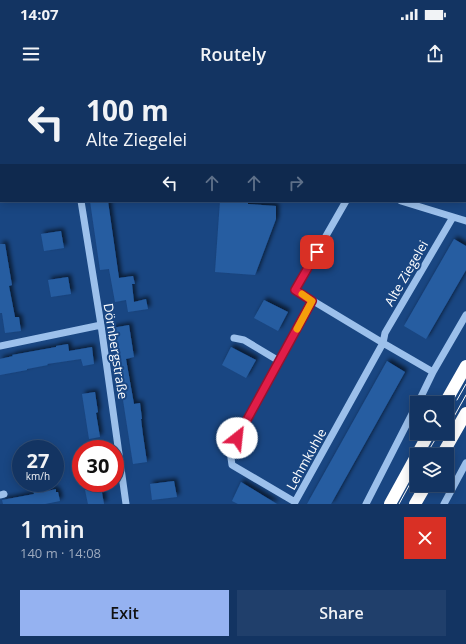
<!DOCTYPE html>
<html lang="en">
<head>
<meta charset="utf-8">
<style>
	body { margin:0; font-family:"Open Sans",sans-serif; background:#203f6b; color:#f1f3f6; height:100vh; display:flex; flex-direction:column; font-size:15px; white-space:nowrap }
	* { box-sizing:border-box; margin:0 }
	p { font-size:13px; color:#9daabe }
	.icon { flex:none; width:22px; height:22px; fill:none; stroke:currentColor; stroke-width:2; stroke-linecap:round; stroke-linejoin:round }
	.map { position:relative; height:424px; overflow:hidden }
	.drawer { display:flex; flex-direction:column; background:#133462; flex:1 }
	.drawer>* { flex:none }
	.banner { position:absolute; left:0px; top:0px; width:466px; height:122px; box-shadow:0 2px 10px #0003,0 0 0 1px #324f77; background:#133462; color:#f1f3f6; overflow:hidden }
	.tools { position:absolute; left:410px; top:316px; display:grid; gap:8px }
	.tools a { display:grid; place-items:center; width:44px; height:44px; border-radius:0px; background:#133462; box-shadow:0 2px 10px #0003,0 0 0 1px #324f77; font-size:20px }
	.speed { position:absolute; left:12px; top:360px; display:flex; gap:8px; font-size:20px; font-weight:700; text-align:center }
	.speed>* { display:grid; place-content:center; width:52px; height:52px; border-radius:50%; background:#133462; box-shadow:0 2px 10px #0003,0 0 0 1px #324f77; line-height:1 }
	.speed small { font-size:10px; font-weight:400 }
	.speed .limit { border:6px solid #d22; background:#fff; color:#111 }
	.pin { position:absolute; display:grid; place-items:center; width:34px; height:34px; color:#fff; margin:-17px; border-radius:8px; box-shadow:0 2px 6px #0006 }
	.me { position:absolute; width:44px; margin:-22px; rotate:29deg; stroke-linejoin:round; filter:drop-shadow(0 0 3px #0008) }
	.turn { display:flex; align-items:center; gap:14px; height:84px; padding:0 20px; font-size:18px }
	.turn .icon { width:52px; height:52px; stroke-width:2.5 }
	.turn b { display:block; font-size:28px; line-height:34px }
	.lanes { display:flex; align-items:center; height:38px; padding:0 20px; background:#0003; justify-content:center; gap:20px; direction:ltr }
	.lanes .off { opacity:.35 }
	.round { display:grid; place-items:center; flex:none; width:42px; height:42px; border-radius:0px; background:#203f6b }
	.head { display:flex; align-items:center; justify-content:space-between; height:68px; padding:0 20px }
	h1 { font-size:24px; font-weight:600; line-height:30px }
	.action { display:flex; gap:8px; margin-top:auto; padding:8px 20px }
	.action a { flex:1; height:46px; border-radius:0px; background:#95b2f1; color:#111; font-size:16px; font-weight:600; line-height:46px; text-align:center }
	.action a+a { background:#203f6b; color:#f1f3f6 }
	.status { display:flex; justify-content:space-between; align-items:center; height:28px; padding:0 20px; background:#133462; direction:ltr }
	.status svg { height:11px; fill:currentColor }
	header { display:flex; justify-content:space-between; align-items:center; height:52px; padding:0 20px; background:#133462; font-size:18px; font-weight:600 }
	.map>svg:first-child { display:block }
	.building { fill:#275da1; filter:url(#shadow) }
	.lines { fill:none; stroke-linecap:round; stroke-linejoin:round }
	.minor { stroke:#9cc0eb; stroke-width:7 }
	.highway { stroke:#fff; stroke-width:12 }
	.tram { stroke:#fff; stroke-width:1 }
	.route-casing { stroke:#92132f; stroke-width:10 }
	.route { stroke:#e11d48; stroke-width:7 }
	.slow { stroke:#f59e0b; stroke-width:7 }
	.labels { text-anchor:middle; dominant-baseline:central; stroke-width:4; stroke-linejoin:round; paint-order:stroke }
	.street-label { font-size:13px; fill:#fff; stroke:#194682 }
</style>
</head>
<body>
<div class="status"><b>14:07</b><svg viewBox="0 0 49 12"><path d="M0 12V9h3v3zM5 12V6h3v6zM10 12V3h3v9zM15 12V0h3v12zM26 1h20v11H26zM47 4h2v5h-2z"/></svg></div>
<header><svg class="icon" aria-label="menu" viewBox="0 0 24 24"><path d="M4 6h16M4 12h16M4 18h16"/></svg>Routely<svg class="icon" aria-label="share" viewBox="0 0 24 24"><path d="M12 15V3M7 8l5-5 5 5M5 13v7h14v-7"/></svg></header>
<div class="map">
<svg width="466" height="424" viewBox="0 0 466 424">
	<defs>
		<filter id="shadow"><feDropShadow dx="3" dy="-3" stdDeviation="2" flood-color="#0009"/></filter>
	</defs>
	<rect width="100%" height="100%" fill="#194682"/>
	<path class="building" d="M90,121h18l11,77 14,-2 2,8h-3l2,18 12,-3 2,10 -20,3 -2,-12 -11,2 -6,-33 -9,1z
		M220,121h28v3l28,2v13l-21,56 -40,-3z
		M61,151l3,17 -20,3 -3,-17z
		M454,159l12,7v24l-40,69 -22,-13z
		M0,164h5l7,41 -3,1 6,31h4l2,14 -16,2 -3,-20h-2z
		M68,197l3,17 -20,3 -3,-17z
		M264,220l24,12 -10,19 -24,-13z
		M129,245l5,32 -8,2 8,45 6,-1 2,16h-1l2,16 4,27 -14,2 -10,-64h-4l-5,-30 5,-1 -7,-41z
		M68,264l1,7 23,-4 2,17 -11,2 -2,-7 -34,5 1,1 -21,4v1l-27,5v-16l13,-3 -1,-1 44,-8v-1z
		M231,267l25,13 -10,18 -24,-13z
		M387,281l18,11 -74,132h-24z
		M95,312l3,20 -2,1 4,24 -11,2 -7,-45z
		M174,401l3,16 -25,3 -2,-16z
		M241,402l36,22h-39l-6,-3z
		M38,403h7l2,8 9,-2v3h2l2,9 -15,3h-42l-1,-4 32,-6 -2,-10z
		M101,407l3,17h-16l-3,-14z"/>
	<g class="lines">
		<path class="minor" d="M61,0v1
			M336,0l4,1
			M392,1v-1
			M465,28h1
			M81,121l20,124 25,179
			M346,121l-51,89 88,53 2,-10 68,-116
			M401,121l65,20
			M312,221l-82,150 2,14 63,37 88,-159 50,29
			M234,258l10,2 35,21
			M0,266l101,-21
			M418,323l15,-31 33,-57
			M0,415l4,-1
			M366,424l51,-100
			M444,424l22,-41"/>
		<path class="highway" d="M445,323l21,-37
			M442,375l24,-42
			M390,424l39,-71
			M415,424l11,-19"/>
		<path class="tram" d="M457,320l9,-16
			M447,349l19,-34
			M426,375l13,-22
			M399,424l18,-33"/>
	</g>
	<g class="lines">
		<g class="route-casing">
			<path id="route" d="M237,358l75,-137 -17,-11 22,-38"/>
		</g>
		<use href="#route" class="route"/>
		<path class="slow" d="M297,249l15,-28 -10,-7"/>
	</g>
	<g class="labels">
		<g class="street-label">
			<text transform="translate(406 193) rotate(-60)">Alte Ziegelei</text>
			<text transform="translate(116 271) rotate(81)">Dörnbergstraße</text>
			<text transform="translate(306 379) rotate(-61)">Lehmkuhle</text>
		</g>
	</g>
</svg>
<div class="tools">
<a><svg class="icon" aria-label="search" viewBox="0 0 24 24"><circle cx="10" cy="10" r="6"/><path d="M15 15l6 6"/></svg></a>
<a><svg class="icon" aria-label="layers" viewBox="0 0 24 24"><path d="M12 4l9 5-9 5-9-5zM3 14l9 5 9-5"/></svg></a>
</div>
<div class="speed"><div>27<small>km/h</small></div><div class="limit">30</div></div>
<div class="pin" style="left:317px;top:172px;background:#d93025"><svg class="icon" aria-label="arrive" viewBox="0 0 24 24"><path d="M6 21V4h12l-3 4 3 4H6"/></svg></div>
<svg class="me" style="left:237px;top:358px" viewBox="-20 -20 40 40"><circle r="19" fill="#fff"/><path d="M0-13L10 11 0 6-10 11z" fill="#e11d48"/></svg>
<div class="banner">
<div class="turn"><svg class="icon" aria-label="left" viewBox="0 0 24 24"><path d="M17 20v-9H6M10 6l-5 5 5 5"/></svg><div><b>100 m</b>Alte Ziegelei</div></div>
<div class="lanes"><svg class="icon" aria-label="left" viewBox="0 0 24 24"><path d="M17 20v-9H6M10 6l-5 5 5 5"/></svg><svg class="icon off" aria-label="ahead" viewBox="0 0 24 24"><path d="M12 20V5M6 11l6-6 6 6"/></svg><svg class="icon off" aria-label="ahead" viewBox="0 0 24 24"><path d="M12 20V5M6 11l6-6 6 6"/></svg><svg class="icon off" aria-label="right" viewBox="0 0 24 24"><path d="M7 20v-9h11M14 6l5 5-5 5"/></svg></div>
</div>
</div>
<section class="drawer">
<div class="head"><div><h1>1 min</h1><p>140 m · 14:08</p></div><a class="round" style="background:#d93025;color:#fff"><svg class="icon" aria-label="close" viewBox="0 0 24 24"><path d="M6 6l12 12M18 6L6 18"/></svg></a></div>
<div class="action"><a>Exit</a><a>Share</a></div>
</section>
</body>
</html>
